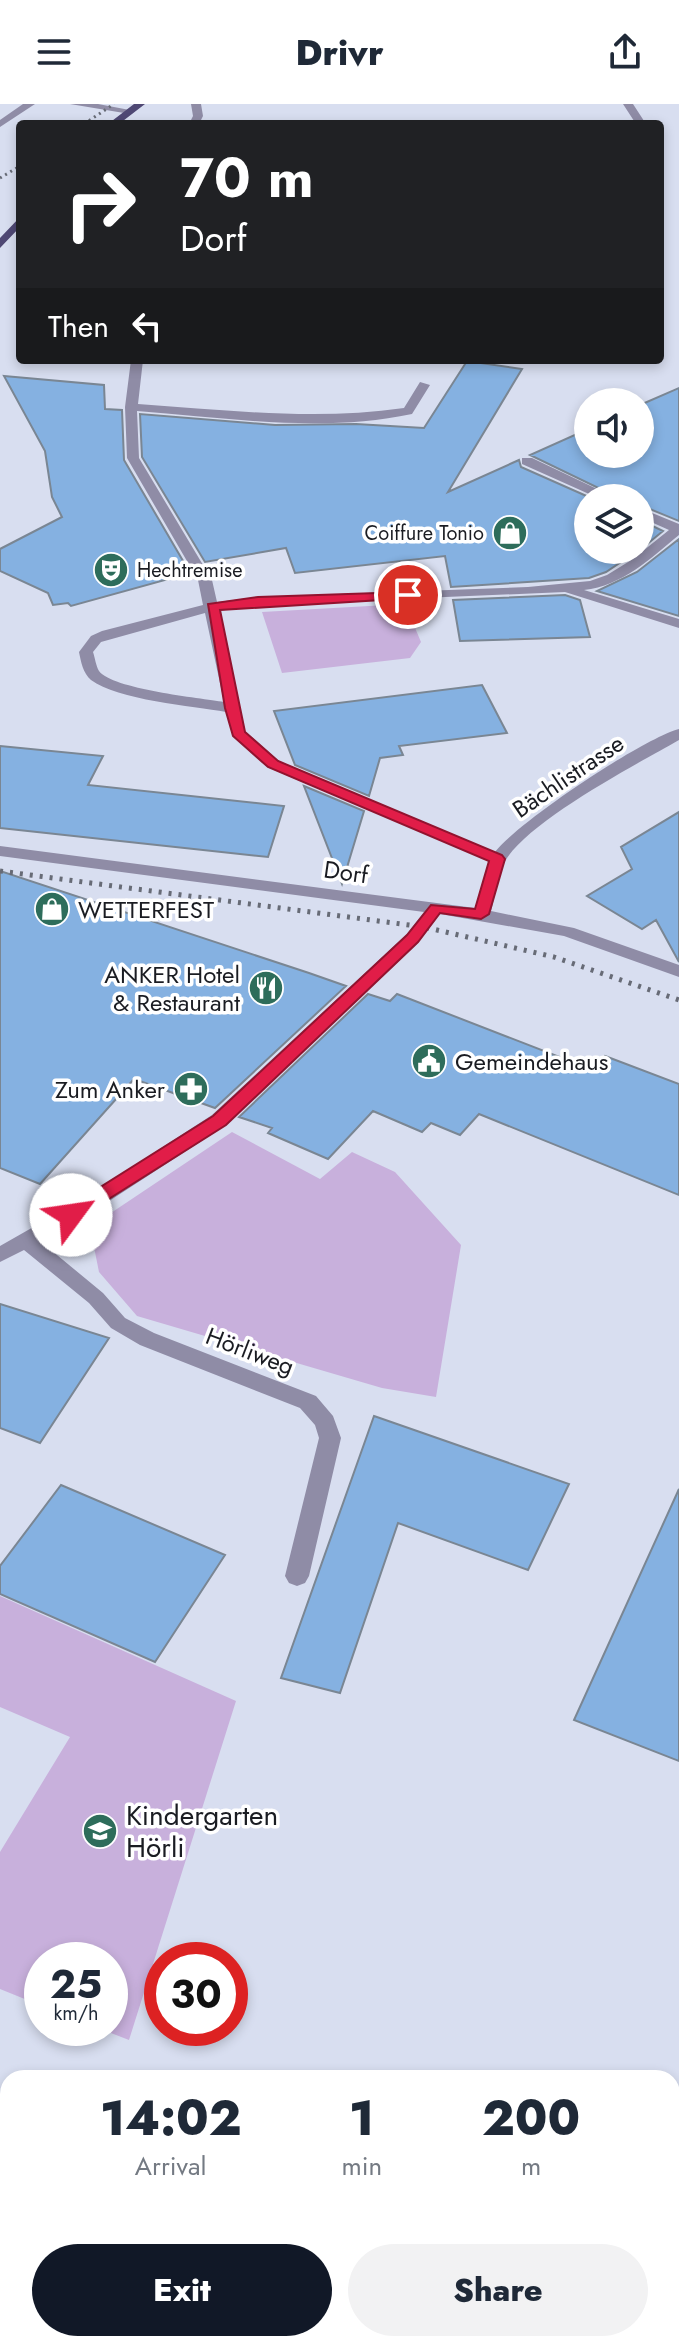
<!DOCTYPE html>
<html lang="en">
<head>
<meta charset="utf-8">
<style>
	body { margin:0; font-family:Jost,sans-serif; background:#f2f2f3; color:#1f2937; height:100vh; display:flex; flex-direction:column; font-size:30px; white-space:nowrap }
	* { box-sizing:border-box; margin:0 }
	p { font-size:26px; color:#747a83 }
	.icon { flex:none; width:44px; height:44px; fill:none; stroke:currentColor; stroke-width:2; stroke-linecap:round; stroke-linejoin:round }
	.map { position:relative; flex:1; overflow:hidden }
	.drawer { position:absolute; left:0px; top:1966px; width:680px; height:282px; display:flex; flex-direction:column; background:#fff; border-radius:24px 24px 0 0; box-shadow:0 4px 12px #0003 }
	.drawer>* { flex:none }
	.guide { position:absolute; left:16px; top:16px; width:648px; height:244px; border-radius:8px; box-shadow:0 4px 12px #0003; background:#202124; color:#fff; overflow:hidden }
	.controls { position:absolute; left:574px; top:284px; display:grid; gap:16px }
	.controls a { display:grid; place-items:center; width:80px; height:80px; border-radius:50%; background:#fff; box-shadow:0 4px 12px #0003; font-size:40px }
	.speed { position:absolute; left:24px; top:1838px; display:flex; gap:16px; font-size:40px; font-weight:700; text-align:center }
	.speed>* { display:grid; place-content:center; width:104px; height:104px; border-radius:50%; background:#fff; box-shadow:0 4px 12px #0003; line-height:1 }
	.speed small { font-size:20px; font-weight:400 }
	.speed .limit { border:12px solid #d22; background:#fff; color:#111 }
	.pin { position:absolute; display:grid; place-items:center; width:68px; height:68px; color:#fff; margin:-34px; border:4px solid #fff; border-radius:50%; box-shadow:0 2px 8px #0007 }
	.me { position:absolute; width:88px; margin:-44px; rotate:59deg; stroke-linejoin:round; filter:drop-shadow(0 0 6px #0008) }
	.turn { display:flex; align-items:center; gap:28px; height:168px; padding:0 32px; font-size:36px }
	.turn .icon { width:104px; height:104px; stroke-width:2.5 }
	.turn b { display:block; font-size:56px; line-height:68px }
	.then { display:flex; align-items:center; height:76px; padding:0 32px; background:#0003; gap:16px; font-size:30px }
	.eta { display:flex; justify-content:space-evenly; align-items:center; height:136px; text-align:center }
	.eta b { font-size:48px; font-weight:800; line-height:56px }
	.action { display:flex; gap:16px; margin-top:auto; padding:16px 32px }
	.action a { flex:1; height:92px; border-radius:48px; background:#111827; color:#fff; font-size:32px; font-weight:800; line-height:92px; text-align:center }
	.action a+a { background:#f2f2f3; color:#1f2937 }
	header { display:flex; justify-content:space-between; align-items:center; height:104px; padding:0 32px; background:#fff; font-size:36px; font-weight:800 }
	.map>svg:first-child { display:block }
	.green { fill:#c8b0dc }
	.building { fill:#85b1e1; stroke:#7a8693; stroke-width:2 }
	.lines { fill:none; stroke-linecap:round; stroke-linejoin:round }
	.minor { fill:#8f8ca6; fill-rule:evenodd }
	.major { fill:#4f4874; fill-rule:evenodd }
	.rail-far1 { stroke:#676b76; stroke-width:3; stroke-dasharray:2 4; stroke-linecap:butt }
	.rail { stroke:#676b76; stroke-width:5; stroke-dasharray:3 7; stroke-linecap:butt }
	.route { fill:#e11d48; stroke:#92132f; stroke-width:2 }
	.labels { text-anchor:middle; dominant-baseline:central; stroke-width:7; stroke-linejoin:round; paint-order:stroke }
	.far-poi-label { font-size:20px; fill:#1a1c22; stroke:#fff; text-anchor:end }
	.street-label { font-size:24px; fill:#1a1c22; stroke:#fff }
	.poi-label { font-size:24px; fill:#1a1c22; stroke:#fff; text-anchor:start }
	.near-poi-label { font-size:28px; fill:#1a1c22; stroke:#fff; text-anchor:start }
</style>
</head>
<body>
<header><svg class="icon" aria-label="menu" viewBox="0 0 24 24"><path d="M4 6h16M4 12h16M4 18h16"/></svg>Drivr<svg class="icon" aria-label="share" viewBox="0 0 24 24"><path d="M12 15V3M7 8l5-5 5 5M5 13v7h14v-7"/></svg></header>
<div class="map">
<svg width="679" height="2247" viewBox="0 0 679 2247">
	<rect width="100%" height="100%" fill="#d8def0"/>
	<path class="green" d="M405,500l16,38 -11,16 -128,15 -20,-61z
		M232,1028l88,47 32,-27 43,20 66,73 -25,152 -54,-9 -245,-72 -38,-44 -9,-45z
		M0,1492l236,105 -107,339 -31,-12h12v-68h-68v46l-42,-17v-137l70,-115 -70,-30z"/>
	<path class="building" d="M467,257l55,8 -74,123 71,-32 2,7 70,31h-3v52h51l-33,22 -17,6 -138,9 -6,-31 -150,17 -9,-25 -81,14 -63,-105 -2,-43 135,11 81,-1 68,4z
		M4,272l100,9 1,24 17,1 2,50 62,106 -16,2 6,9 -105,29 -3,-3 -15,2 -5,-12 -48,-22v-22l62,-32 -10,-20 -7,-46z
		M679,284v133l-39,-16v-7h-21l-89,-43 58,-26v25h52v-49z
		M640,416l23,11 -23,19z
		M679,435v77l-82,-25 40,-19z
		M565,491l15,5 10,37 -130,4 -7,-41z
		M482,581l25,48 -108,13 4,9 -23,3 -11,38 -74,-31 -21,-54z
		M0,642l103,10 -15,29 196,21 -16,51 -268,-29z
		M304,682l60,25 -22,73z
		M679,708v150l-23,-42 -14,9 -55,-33 45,-27 -11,-22z
		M0,767l309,102 37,13 -131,122 -81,-29 -94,105 -40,-16z
		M368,890l22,7 7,-7 196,76 12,-14 74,28v111l-200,-81 -19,21 -29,-12 -9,9 -49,-21 -45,48 -60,-26 4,-5 -33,-11z
		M0,1200l109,34 -69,105 -40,-15z
		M374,1312l195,68 -41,86 -130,-47 -58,170 -59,-15z
		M61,1381l164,70 -70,107 -155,-68v-28z
		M679,1385v272l-105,-41z"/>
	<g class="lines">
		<path class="minor" d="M23,0h12l-35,23v-7z
			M70,0h28l37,7 -5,3z
			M191,0h10l2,12 -4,8h-10l4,-8z
			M623,0h10l13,20h-10z
			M131,256h12l-5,44c89,6 177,17 266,4l16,-26 10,3 -18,29c-89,19 -184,4 -275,-3l2,47 73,122 5,22 41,-5 270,-10 62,-6 17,-6 26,-16 36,-29 -29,-13v-9l39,16v11c-28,23 -57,51 -95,55l95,29v9l-114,-36 -307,13 -39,6 26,120 34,30 216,91c23,-30 147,-113 184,-123v11c-44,25 -145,78 -172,118 -10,15 -11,36 -16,53l83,17 105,37v12l-115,-41 -124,-22 -22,29 -192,182 -126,82 -60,34 63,52 22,25 29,15 162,63 17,20 8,22 -32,138 -4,7 -8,3 -8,-3 -4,-7 34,-138 -4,-13 -15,-17 -160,-63 -29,-17 -22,-25 -65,-53 -24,12v-16l86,-49 126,-82 194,-180 18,-23 -424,-56v-10l475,62 14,-47 -222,-94 -34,-31 -7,-24c-33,-6 -109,-12 -135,-32 -8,-7 -10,-18 -12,-28l12,-16 11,-5 101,-26 -5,-25 -71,-122 -2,-51zM205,509l19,89c-24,-4 -112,-13 -125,-31 -3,-5 -4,-13 -6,-19l8,-10z
			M522,354h10l84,40h-18l-76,-34z"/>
		<path class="major" d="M134,0h11l-26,20h-11z
			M20,113v10l-20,21v-10z"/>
		<path class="rail-far1" d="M84,20l30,-20
			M0,74l20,-12"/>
		<path class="rail" d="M0,767l424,56 130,30 125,43"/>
	</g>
	<path class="route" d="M408,488l5,1v5l-193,12 25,122 33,29 224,94 3,4 -16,55 -8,5 -41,-6 -22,29 -192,183 -149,94h-13l-2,-4 2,-5 149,-94 194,-181 24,-30 44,4 14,-48 -221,-94 -35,-31 -8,-28 -17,-104 50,-7z"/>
	<defs>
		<g id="shop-disc" transform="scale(1.8)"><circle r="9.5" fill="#2e6d5b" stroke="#fff"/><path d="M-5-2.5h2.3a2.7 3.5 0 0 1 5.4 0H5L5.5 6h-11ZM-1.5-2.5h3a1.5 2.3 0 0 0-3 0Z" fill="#fff"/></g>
		<g id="theatre-disc" transform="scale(1.8)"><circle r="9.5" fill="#2e6d5b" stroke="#fff"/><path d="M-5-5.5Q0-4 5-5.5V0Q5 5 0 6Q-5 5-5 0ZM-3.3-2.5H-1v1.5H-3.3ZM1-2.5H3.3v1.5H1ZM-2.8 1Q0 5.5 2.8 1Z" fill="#fff"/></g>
		<g id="restaurant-disc" transform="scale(1.8)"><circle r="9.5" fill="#2e6d5b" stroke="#fff"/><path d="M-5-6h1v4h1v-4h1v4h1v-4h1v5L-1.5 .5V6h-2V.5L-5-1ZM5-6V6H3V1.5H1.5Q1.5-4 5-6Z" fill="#fff"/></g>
		<g id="civic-disc" transform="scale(1.8)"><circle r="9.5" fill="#2e6d5b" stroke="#fff"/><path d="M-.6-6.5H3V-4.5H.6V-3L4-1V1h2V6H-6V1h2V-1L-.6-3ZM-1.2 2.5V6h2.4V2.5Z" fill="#fff"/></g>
		<g id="pharmacy-disc" transform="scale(1.8)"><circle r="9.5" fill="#2e6d5b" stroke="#fff"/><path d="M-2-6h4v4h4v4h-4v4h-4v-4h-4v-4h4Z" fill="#fff"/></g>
		<g id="school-disc" transform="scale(1.8)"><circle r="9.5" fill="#2e6d5b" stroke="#fff"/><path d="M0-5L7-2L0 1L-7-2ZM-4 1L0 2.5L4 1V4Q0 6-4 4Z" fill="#fff"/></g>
	</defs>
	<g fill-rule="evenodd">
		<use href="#shop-disc" x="510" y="429"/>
		<use href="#theatre-disc" x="111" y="466"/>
		<use href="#shop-disc" x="52" y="805"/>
		<use href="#restaurant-disc" x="266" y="884"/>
		<use href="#civic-disc" x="429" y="957"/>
		<use href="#pharmacy-disc" x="191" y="985"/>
		<use href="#school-disc" x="100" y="1727"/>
	</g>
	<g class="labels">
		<g class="far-poi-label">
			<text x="484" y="429">Coiffure Tonio</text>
			<text x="137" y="466" text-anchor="start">Hechtremise</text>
		</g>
		<g class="street-label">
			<text transform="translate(568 672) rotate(-34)">Bächlistrasse</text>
			<text transform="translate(346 768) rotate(8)">Dorf</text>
			<text transform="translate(250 1247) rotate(21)">Hörliweg</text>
		</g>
		<g class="poi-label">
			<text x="78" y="805">WETTERFEST</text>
			<text x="240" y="870" text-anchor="end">ANKER Hotel<tspan x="240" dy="28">&amp; Restaurant</tspan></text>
			<text x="455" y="957">Gemeindehaus</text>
			<text x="165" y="985" text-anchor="end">Zum Anker</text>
		</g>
		<g class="near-poi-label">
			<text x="126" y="1711">Kindergarten<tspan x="126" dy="32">Hörli</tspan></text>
		</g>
	</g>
</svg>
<div class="controls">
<a><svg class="icon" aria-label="sound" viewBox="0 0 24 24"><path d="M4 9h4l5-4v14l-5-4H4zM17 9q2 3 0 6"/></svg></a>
<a><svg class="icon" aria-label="layers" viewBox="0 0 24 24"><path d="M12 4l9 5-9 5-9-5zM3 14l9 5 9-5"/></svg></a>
</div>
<div class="speed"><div>25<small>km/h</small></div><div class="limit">30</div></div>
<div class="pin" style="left:408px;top:491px;background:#d93025"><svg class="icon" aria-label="arrive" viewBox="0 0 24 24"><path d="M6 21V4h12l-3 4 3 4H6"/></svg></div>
<svg class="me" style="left:71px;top:1111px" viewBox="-20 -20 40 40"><circle r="19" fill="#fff"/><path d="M0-13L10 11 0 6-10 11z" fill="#e11d48"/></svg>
<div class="guide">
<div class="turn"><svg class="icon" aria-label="right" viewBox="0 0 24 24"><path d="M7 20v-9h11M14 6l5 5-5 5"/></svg><div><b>70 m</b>Dorf</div></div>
<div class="then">Then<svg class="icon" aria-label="left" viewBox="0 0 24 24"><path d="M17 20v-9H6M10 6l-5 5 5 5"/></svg></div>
</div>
<section class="drawer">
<div class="eta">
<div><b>14:02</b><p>Arrival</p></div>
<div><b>1</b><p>min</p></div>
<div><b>200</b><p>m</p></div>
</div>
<div class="action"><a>Exit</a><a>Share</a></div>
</section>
</div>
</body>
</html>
